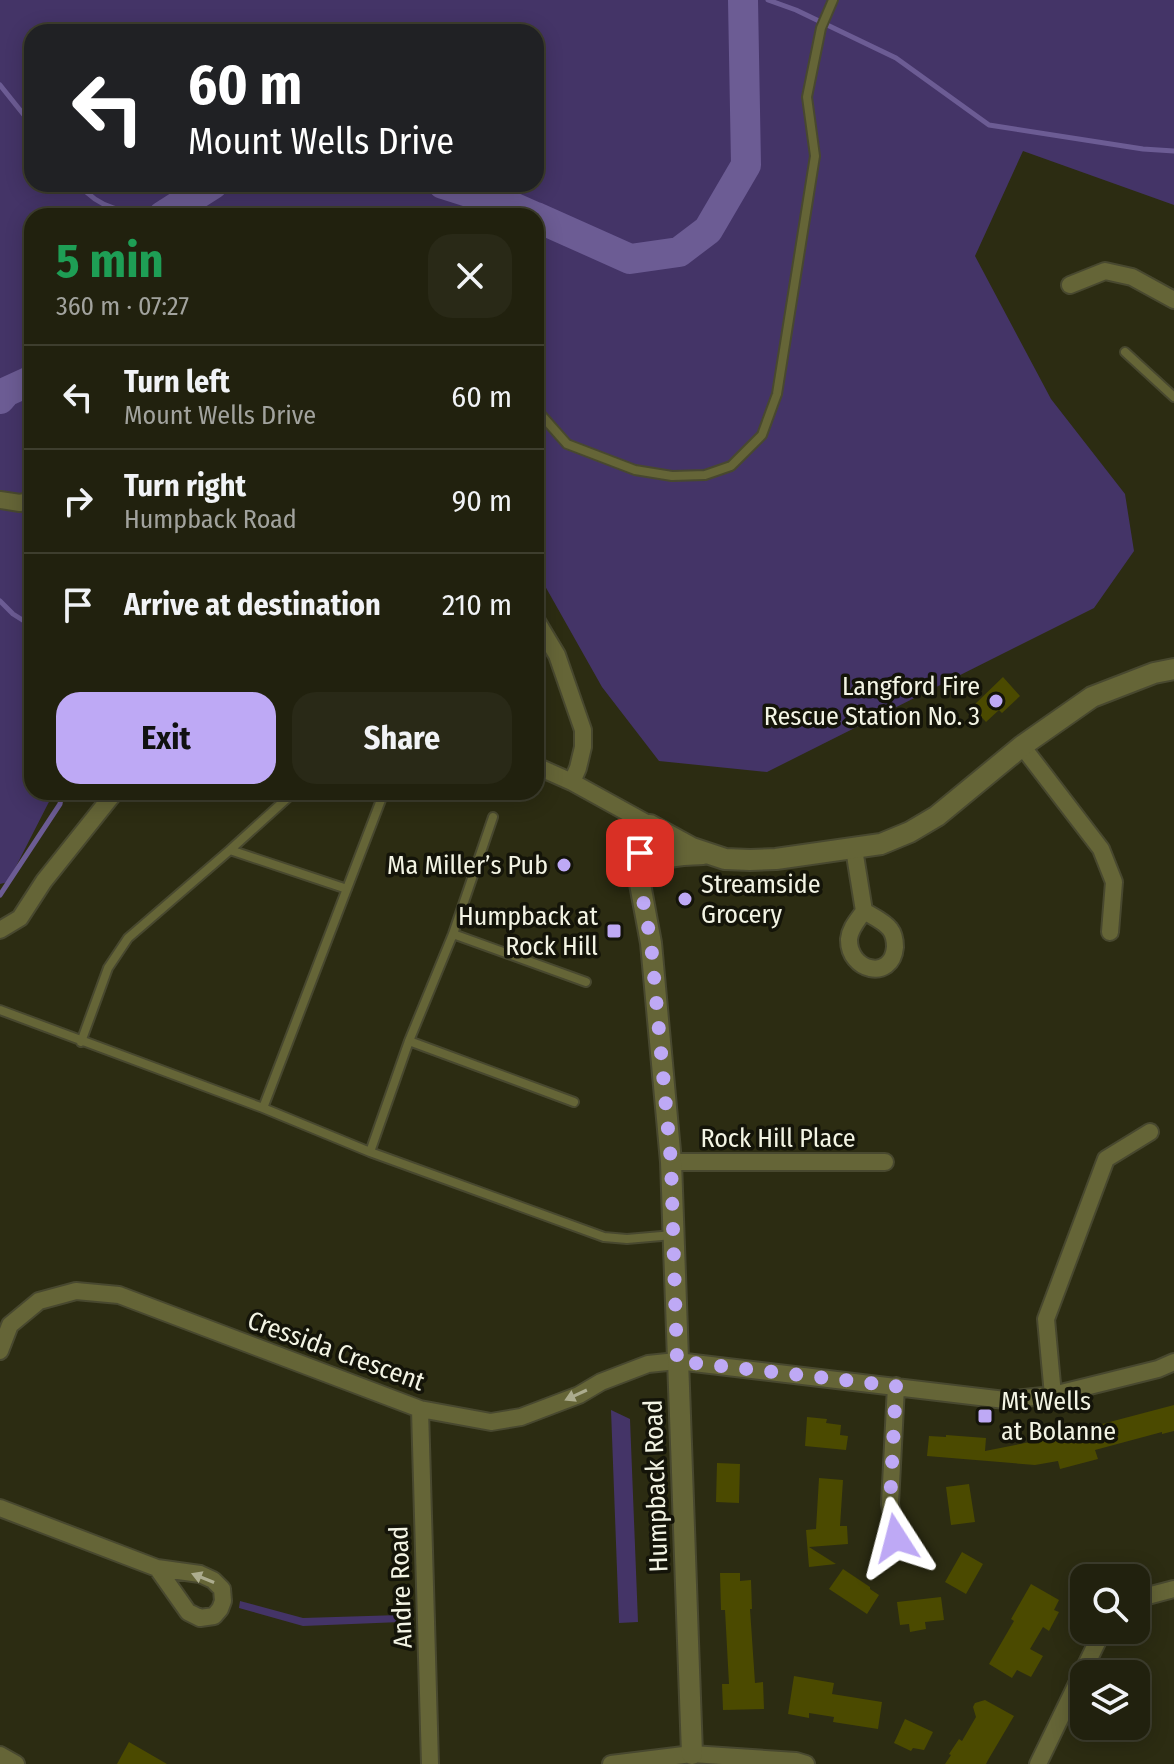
<!DOCTYPE html>
<html lang="en">
<head>
<meta charset="utf-8">
<style>
	body { margin:0; font-family:"Fira Sans Condensed",sans-serif; background:#292917; color:#f1f3f6; height:100vh; display:flex; flex-direction:column; font-size:30px; white-space:nowrap }
	* { box-sizing:border-box; margin:0 }
	p { font-size:26px; color:#a2a39e }
	.icon { flex:none; width:44px; height:44px; fill:none; stroke:currentColor; stroke-width:2; stroke-linecap:round; stroke-linejoin:round }
	.map { position:relative; flex:1; overflow:hidden }
	.panel { position:absolute; left:24px; top:208px; width:520px; height:592px; display:flex; flex-direction:column; background:#21210e; border-radius:24px; box-shadow:0 4px 20px #0003,0 0 0 2px #3e3e2e }
	.panel>* { flex:none }
	.guide { position:absolute; left:24px; top:24px; width:520px; height:168px; border-radius:24px; box-shadow:0 4px 20px #0003,0 0 0 2px #3e3e2e; background:#202124; color:#fff; overflow:hidden }
	.tools { position:absolute; left:1070px; top:1564px; display:grid; gap:16px }
	.tools a { display:grid; place-items:center; width:80px; height:80px; border-radius:16px; background:#21210e; box-shadow:0 4px 20px #0003,0 0 0 2px #3e3e2e; font-size:40px }
	.pin { position:absolute; display:grid; place-items:center; width:68px; height:68px; color:#fff; margin:-34px; border-radius:16px; box-shadow:0 4px 12px #0006 }
	.me { position:absolute; width:88px; margin:-44px; rotate:351deg; stroke-linejoin:round; filter:drop-shadow(0 0 6px #0008) }
	.turn { display:flex; align-items:center; gap:28px; height:168px; padding:0 32px; font-size:36px }
	.turn .icon { width:104px; height:104px; stroke-width:2.5 }
	.turn b { display:block; font-size:56px; line-height:68px }
	.round { display:grid; place-items:center; flex:none; width:84px; height:84px; border-radius:24px; background:#292917 }
	.summary { display:flex; align-items:center; justify-content:space-between; height:136px; padding:0 32px }
	h1 { font-size:48px; font-weight:700; line-height:60px; color:#1e9e55 }
	.button { display:flex; gap:16px; margin-top:auto; padding:16px 32px }
	.button a { flex:1; height:92px; border-radius:24px; background:#bea9f5; color:#111; font-size:32px; font-weight:700; line-height:92px; text-align:center }
	.button a+a { background:#292917; color:#f1f3f6 }
	ul { padding:0; list-style:none }
	li { display:flex; align-items:center; gap:24px; height:104px; padding:0 32px; border-top:2px solid #3e3e2e }
	li div { flex:1 }
	li b { display:block; font-size:30px }
	li em { font-style:normal }
	.map>svg:first-child { display:block }
	.green { fill:#443467; fill-rule:evenodd }
	.lines { fill:none; stroke-linecap:round; stroke-linejoin:round }
	.stream { stroke:#6c5c94; stroke-width:5 }
	.river { stroke:#6c5c94; stroke-width:30 }
	.building { fill:#4b4a00 }
	.service-casing { stroke:#48482f; stroke-width:12 }
	.minor-casing { stroke:#48482f; stroke-width:20 }
	.tertiary-casing { stroke:#48482f; stroke-width:24 }
	.service { stroke:#656537; stroke-width:8 }
	.minor { stroke:#656537; stroke-width:16 }
	.tertiary { stroke:#656537; stroke-width:20 }
	.oneway { fill:#acac8e }
	.route { stroke:#bea9f5; stroke-width:14; stroke-dasharray:0 25.2 }
	.poi-dot { fill:#bea9f5; stroke:#141409; stroke-width:3 }
	.labels { text-anchor:middle; dominant-baseline:central; stroke-width:7; stroke-linejoin:round; paint-order:stroke }
	.poi-label { font-size:26px; fill:#f3f4e4; stroke:#141409; text-anchor:end }
	.street-label { font-size:26px; fill:#f3f4e4; stroke:#141409 }
</style>
</head>
<body>
<div class="map">
<svg width="1174" height="1764" viewBox="0 0 1174 1764">
	<rect width="100%" height="100%" fill="#2c2c12"/>
	<path class="green" d="M0,0h1174v205l-151,-54 -48,105 76,143 74,95 9,57 -40,57 -327,164 -108,-11 -57,-74 -66,-117v-354h-504v576h22l-46,90 -8,2zM32,32h504v152h-504z
		M611,1410l19,9 8,203 -19,1z
		M240,1601l63,17 97,-3 1,7 -98,4 -64,-18z"/>
	<g class="lines">
		<path class="stream" d="M768,0l28,10 100,48 93,67 154,24 31,2
			M0,85l32,40
			M79,184c23,29 52,28 85,31
			M0,601l13,13 19,12
			M0,895l60,-91 2,-12"/>
		<path class="river" d="M443,184l63,20 27,12
			M163,216l50,-32
			M536,217l94,42 49,-7 29,-22 38,-65 -3,-165
			M0,399l6,-7 26,-12"/>
	</g>
	<path class="building" d="M1003,677l17,19 -18,17 -3,-3 -13,12 -14,-15z
		M1174,1405v26l-12,3v-2l-67,18 3,9 -38,10 -2,-8 -23,4 -108,-9 2,-20 17,1v-2l40,3 -1,13 50,-10v1l34,-9 3,10 32,-9 -2,-10z
		M807,1417l20,2 -1,4 15,2 -1,10 8,1 -2,14 -41,-4z
		M717,1463l23,1 -1,39 -23,-1z
		M819,1478l24,2 -3,46h7l1,18 -39,3 27,17 -27,3 -3,-37 10,-1z
		M969,1484l6,38 -24,3 -5,-38z
		M962,1552l21,12 -17,30 -21,-12z
		M843,1569l27,18v2l9,6 -12,19 -38,-25z
		M720,1573h20v8l11,-1 1,29h-2l5,74 8,-1 1,27 -41,1 -1,-26h7l-4,-74h-4z
		M1031,1584l28,16 -5,10 5,2 -10,19 -6,-4 -13,22 13,7 -12,21 -14,-7 -5,8 -23,-14 25,-43 -3,-2z
		M941,1597l3,23 -19,2 1,7 -16,3 -1,-8 -9,1 -3,-23z
		M794,1676l40,7 -2,11 50,8 -4,27 -45,-7 1,-5 -25,-4v5l-21,-4z
		M985,1700l29,16 -26,44 -2,4h-41l6,-9 -2,-1 10,-15 3,2 14,-24 -3,-10 2,-4z
		M905,1719l28,13 -9,18 -11,-2 -2,3 -17,-8z
		M129,1742l38,22h-50z"/>
	<g class="lines">
		<g class="service-casing">
			<path id="service" d="M1125,352l49,45
				M536,409l31,35 68,26 37,6 33,-1 26,-9 31,-31 15,-41 38,-238 -8,-59 14,-69 12,-28
				M230,850l117,39
				M453,934l133,48
				M0,1010l263,98 107,44 234,85 23,2 46,-4
				M409,1041l165,61
				M81,1042l27,-74 20,-30 102,-88 64,-58
				M263,1108l121,-316
				M370,1152l39,-111 44,-107 40,-117"/>
		</g>
		<g class="minor-casing">
			<path id="minor" d="M1070,285l35,-14 27,6 42,23
				M0,500l20,3 12,-3
				M536,620l21,35 26,75v17l-5,21 -6,14
				M1022,746l79,103 13,33 -4,50
				M536,766l36,16 78,43
				M854,849l10,62c-6,9 -14,17 -15,28 -1,32 43,43 46,8 0,-6 -1,-13 -5,-18 -6,-8 -18,-13 -26,-18
				M0,930l20,-12 24,-37 71,-89
				M671,1162h214
				M0,1351l10,-26 29,-24 37,-10 43,4 301,114 71,13 30,-5 58,-22 22,-13 47,-18 29,-3 328,39 48,-5 105,-26 16,-7
				M896,1386l-6,118 6,34
				M1053,1395l-7,-76 60,-160 44,-27
				M420,1409l10,355
				M0,1508l157,60 43,6 13,6 9,9 1,12 -3,8 -6,7 -14,2 -12,-6 -31,-44
				M1136,1599l38,-10
				M0,1755l16,9
				M611,1764l81,-10 104,7 10,3
				M1038,1764l65,-134"/>
		</g>
		<g class="tertiary-casing">
			<path id="tertiary" d="M640,884c17,-31 30,-28 63,-30
				M692,1754l-21,-592 -20,-219 -11,-59v-31l10,-28 42,23 33,11 25,1 26,-1 105,-15 29,-12 27,-16 85,-70 70,-49 62,-24 20,-4"/>
		</g>
		<use href="#service" class="service"/>
		<use href="#minor" class="minor"/>
		<use href="#tertiary" class="tertiary"/>
	</g>
	<defs><path id="oneway-solid" d="M-6-.8H1V-3.2L6.5 0L1 3.2V.8H-6Z" transform="scale(2)"/></defs>
	<g class="oneway">
		<use href="#oneway-solid" transform="translate(576 1395) rotate(155)"/>
		<use href="#oneway-solid" transform="translate(203 1578) rotate(-158)"/>
	</g>
	<g class="lines">
		<path class="route" d="M640,853v31l11,59 20,219 6,199 219,25 -6,118 6,34"/>
	</g>
	<g class="poi-dot">
		<circle cx="996" cy="701" r="8"/>
		<circle cx="564" cy="865" r="8"/>
		<circle cx="685" cy="899" r="8"/>
		<rect x="606" y="923" width="16" height="16" rx="4"/>
		<rect x="977" y="1408" width="16" height="16" rx="4"/>
	</g>
	<g class="labels">
		<g class="poi-label">
			<text x="980" y="686">Langford Fire<tspan x="980" dy="30">Rescue Station No. 3</tspan></text>
			<text x="548" y="865">Ma Miller’s Pub</text>
			<text x="701" y="884" text-anchor="start">Streamside<tspan x="701" dy="30">Grocery</tspan></text>
			<text x="598" y="916">Humpback at<tspan x="598" dy="30">Rock Hill</tspan></text>
			<text x="1001" y="1401" text-anchor="start">Mt Wells<tspan x="1001" dy="30">at Bolanne</tspan></text>
		</g>
		<g class="street-label">
			<text x="778" y="1138">Rock Hill Place</text>
			<text transform="translate(336 1351) rotate(20)">Cressida Crescent</text>
			<text transform="translate(656 1486) rotate(-92)">Humpback Road</text>
			<text transform="translate(401 1587) rotate(-92)">Andre Road</text>
		</g>
	</g>
</svg>
<div class="tools">
<a><svg class="icon" aria-label="search" viewBox="0 0 24 24"><circle cx="10" cy="10" r="6"/><path d="M15 15l6 6"/></svg></a>
<a><svg class="icon" aria-label="layers" viewBox="0 0 24 24"><path d="M12 4l9 5-9 5-9-5zM3 14l9 5 9-5"/></svg></a>
</div>
<div class="pin" style="left:640px;top:853px;background:#d93025"><svg class="icon" aria-label="arrive" viewBox="0 0 24 24"><path d="M6 21V4h12l-3 4 3 4H6"/></svg></div>
<svg class="me" style="left:896px;top:1538px" viewBox="-20 -20 40 40"><path d="M0-17L14 15 0 8-14 15z" fill="#bea9f5" stroke="#fff" stroke-width="4"/></svg>
<div class="guide">
<div class="turn"><svg class="icon" aria-label="left" viewBox="0 0 24 24"><path d="M17 20v-9H6M10 6l-5 5 5 5"/></svg><div><b>60 m</b>Mount Wells Drive</div></div>
</div>
<section class="panel">
<div class="summary"><div><h1>5 min</h1><p>360 m · 07:27</p></div><a class="round"><svg class="icon" aria-label="close" viewBox="0 0 24 24"><path d="M6 6l12 12M18 6L6 18"/></svg></a></div>
<ul>
<li><svg class="icon" aria-label="left" viewBox="0 0 24 24"><path d="M17 20v-9H6M10 6l-5 5 5 5"/></svg><div><b>Turn left</b><p>Mount Wells Drive</p></div><em>60 m</em></li>
<li><svg class="icon" aria-label="right" viewBox="0 0 24 24"><path d="M7 20v-9h11M14 6l5 5-5 5"/></svg><div><b>Turn right</b><p>Humpback Road</p></div><em>90 m</em></li>
<li><svg class="icon" aria-label="arrive" viewBox="0 0 24 24"><path d="M6 21V4h12l-3 4 3 4H6"/></svg><div><b>Arrive at destination</b></div><em>210 m</em></li>
</ul>
<div class="button"><a>Exit</a><a>Share</a></div>
</section>
</div>
</body>
</html>
